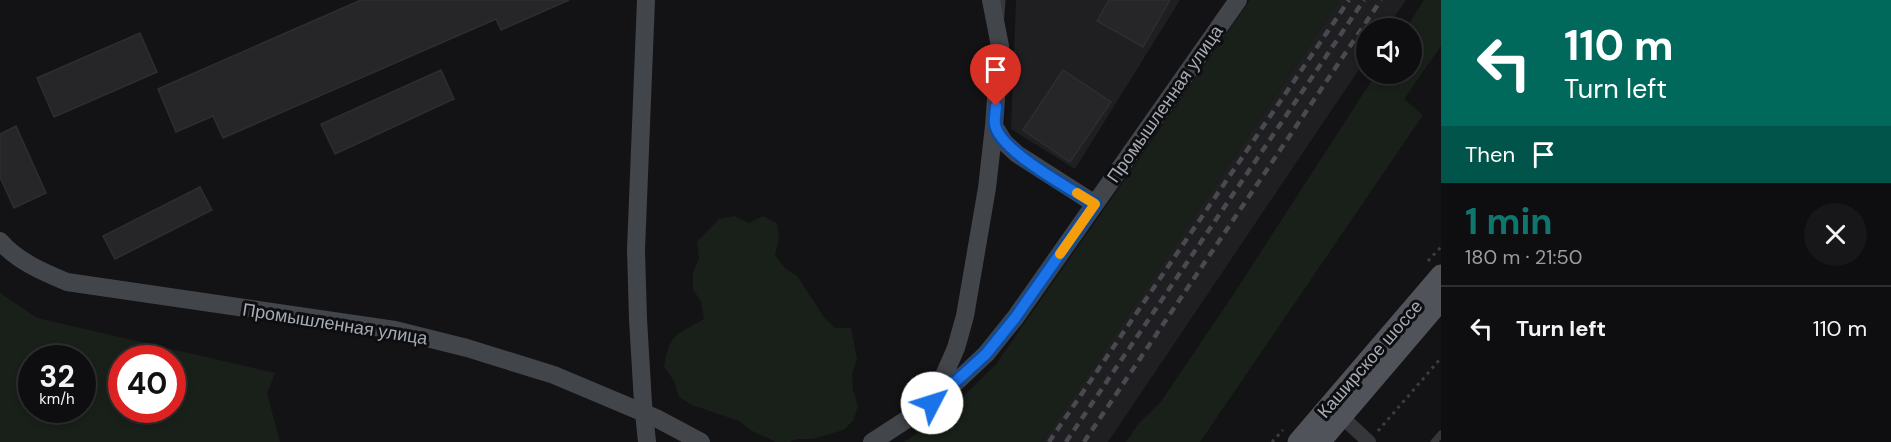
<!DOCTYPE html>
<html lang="en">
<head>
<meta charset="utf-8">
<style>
	body { margin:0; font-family:"DM Sans",sans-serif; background:#171719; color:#f1f3f6; height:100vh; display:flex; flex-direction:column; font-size:22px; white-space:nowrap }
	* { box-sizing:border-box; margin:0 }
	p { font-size:20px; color:#9b9c9f }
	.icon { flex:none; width:33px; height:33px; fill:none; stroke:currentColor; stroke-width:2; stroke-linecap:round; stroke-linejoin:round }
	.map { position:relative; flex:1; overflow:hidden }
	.details { display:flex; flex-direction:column; background:#0e0e10; width:450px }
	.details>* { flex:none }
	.hud { background:#00695c; color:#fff; overflow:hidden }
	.fabs { position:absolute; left:1356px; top:18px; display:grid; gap:12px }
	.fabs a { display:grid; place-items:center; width:66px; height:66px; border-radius:50%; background:#0e0e10; box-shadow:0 3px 9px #0003,0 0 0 2px #2e2e30; font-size:30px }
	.speed { position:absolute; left:18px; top:345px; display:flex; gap:12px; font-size:30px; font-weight:700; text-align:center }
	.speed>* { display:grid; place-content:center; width:78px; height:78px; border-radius:50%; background:#0e0e10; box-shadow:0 3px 9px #0003,0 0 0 2px #2e2e30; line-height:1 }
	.speed small { font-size:15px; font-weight:400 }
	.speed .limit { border:9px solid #d22; background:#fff; color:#111 }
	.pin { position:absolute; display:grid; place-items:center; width:51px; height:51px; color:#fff; margin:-62px -26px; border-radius:50% 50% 50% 0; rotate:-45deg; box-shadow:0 0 6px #0007 }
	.pin .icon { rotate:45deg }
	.me { position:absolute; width:66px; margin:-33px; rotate:50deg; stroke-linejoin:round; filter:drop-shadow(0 0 4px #0008) }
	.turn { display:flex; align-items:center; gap:21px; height:126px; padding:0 24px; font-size:27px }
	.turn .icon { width:78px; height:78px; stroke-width:2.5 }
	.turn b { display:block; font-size:42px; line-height:51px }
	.then { display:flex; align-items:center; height:57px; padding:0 24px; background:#0003; gap:12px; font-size:22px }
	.round { display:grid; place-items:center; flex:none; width:63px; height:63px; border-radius:32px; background:#171719 }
	.head { display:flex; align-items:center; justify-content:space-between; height:102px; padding:0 24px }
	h1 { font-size:36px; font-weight:700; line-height:45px; color:#0f766e }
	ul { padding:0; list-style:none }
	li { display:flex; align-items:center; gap:18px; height:84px; padding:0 24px; border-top:2px solid #2e2e30 }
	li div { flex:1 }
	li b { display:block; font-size:22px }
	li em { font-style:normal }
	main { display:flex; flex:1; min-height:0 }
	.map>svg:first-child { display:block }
	.built { fill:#1f1f22 }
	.green { fill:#192019; fill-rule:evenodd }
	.building { fill:#262629; stroke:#2d2e31; stroke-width:1.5 }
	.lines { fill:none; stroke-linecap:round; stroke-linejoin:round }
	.path { stroke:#3a3d41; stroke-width:3; stroke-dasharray:3 4.5; stroke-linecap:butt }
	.lane { stroke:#34363a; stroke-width:7 }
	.street { stroke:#34363a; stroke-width:14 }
	.secondary { stroke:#42454a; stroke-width:18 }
	.primary { stroke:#505359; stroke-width:21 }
	.rail { stroke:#474a4f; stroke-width:4.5; stroke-dasharray:8 6; stroke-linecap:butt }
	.secondary-bridge { stroke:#42454a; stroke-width:18 }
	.route-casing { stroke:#114b97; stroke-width:15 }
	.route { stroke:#1a73e8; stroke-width:10 }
	.slow { stroke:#f59e0b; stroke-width:10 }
	.labels { text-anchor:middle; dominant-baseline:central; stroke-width:6; stroke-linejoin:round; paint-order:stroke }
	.street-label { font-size:18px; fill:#a5acb5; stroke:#0e0e10 }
</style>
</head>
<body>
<main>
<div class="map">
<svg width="1441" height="442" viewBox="0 0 1441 442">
	<rect width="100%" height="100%" fill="#131315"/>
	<path class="built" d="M1016,0h164l-105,169 -64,-40z
		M1340,0h66l-19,28h-21v31l-258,383h-66z"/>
	<path class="green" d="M1250,0h90l-298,442h-138l42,-28 50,-50z
		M1424,0h17v46l-37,53 19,16 -223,327h-74l13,-19 21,-20 73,-108 143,-221h36v-46h-6z
		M734,216l15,7 14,-7 14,7 2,16 -4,16 10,13 12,8 27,41 11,11h16l6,31 -5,15 1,16 5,16 -5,15 -10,9 -30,9h-16l-8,3h-13l-24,-11 -13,-10 -47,-16 -13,-8 -5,-16 -10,-14c5,-34 13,-32 40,-48l-3,-17 -8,-13v-16l6,-15 -2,-16 22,-23z
		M0,293l37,25 238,55 -8,20 13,49h-280zM82,358v52h-50v-52zM172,358v52h-50v-52z"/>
	<path class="building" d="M361,0h208l-68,30 -5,-11 -273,119 -10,-22 -37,16 -18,-43z
		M1109,0h61l-27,47 -46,-26z
		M140,33l17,39 -103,45 -17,-39z
		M441,70l13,29 -119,55 -14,-30z
		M1063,70l48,32 -41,60 -47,-32z
		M16,126l30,67 -32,15 -14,-31v-43z
		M200,187l12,23 -97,49 -12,-23z"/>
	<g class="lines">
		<path class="path" d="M1428,261l13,-14
			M1378,431l63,-73
			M1272,442l11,-12"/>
		<path class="lane" d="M1001,16l1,-16
			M1434,442l7,-8"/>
		<path class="street" d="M1342,417l27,25"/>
		<path class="secondary" d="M994,126l10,16 13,12 78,50
			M0,241c17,20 43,31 67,41l328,48 72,18 87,27 102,43 45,24
			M638,319l-2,-69 10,-250
			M934,398l22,-50 9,-32 22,-128 7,-62 6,-80 -9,-46
			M872,442l60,-39 21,-18 33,-31 29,-36 223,-318"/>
		<path class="primary" d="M1298,442l143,-167
			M1320,442l121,-142"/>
		<path class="rail" d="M1049,442l300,-442
			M1066,442l298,-442
			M1084,442l297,-442"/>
		<path class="secondary-bridge" d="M638,319l5,84 4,39"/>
	</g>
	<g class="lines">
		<g class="route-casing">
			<path id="route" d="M932,403l54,-49 29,-36 80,-114c-23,-14 -97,-54 -100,-80 -1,-5 1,-13 1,-18"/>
		</g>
		<use href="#route" class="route"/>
		<path class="slow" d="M1060,254l35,-50 -18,-11"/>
	</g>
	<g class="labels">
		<g class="street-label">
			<text transform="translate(1165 104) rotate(-55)">Промышленная улица</text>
			<text transform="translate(335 324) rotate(9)">Промышленная улица</text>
			<text transform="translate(1370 359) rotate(-49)">Каширское шоссе</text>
		</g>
	</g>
</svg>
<div class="fabs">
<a><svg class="icon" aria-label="sound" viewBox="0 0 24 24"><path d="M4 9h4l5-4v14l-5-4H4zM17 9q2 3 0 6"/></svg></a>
</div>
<div class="speed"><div>32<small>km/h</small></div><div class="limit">40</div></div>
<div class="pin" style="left:996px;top:106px;background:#d93025"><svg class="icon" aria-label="arrive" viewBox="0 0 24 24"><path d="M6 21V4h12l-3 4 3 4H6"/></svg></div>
<svg class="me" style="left:932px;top:403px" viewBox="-20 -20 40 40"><circle r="19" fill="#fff"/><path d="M0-13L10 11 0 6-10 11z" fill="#1a73e8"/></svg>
</div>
<section class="details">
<div class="hud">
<div class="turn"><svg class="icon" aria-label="left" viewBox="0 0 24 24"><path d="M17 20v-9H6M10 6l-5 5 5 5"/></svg><div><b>110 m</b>Turn left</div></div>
<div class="then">Then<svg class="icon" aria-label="arrive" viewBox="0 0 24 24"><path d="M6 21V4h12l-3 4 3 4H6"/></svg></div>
</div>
<div class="head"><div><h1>1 min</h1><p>180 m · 21:50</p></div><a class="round"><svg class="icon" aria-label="close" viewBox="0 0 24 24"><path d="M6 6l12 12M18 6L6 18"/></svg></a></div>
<ul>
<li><svg class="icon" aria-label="left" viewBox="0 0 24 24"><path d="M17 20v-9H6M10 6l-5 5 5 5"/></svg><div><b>Turn left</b></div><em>110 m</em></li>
</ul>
</section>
</main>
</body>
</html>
